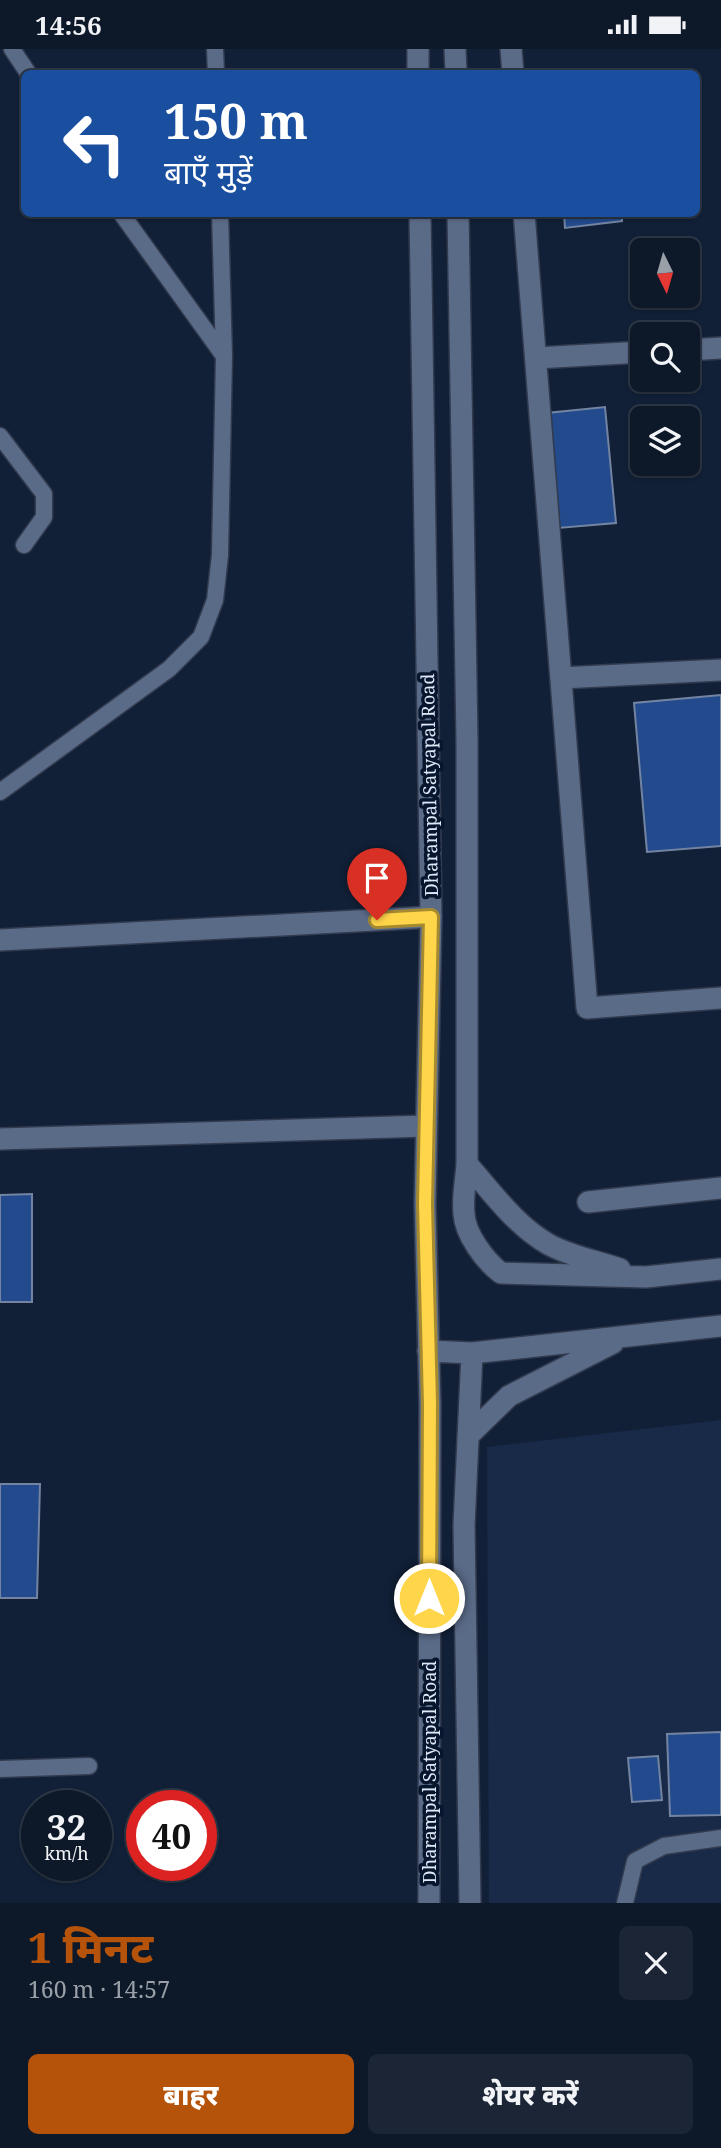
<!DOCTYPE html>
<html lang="hi">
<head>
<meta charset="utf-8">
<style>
	body { margin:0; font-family:"Noto Serif","Noto Sans Devanagari",serif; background:#1b2535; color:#f1f3f6; height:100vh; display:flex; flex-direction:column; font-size:26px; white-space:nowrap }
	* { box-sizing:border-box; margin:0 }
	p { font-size:23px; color:#9aa0a8 }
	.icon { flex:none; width:38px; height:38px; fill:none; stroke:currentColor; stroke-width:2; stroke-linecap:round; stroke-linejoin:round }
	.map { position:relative; height:1854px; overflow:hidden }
	.panel { display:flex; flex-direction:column; background:#0d1829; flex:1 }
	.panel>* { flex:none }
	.hud { position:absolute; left:21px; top:21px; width:679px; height:147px; border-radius:10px; box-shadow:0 2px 5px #0004,0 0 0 2px #2d3746; background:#1a4fa0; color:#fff; overflow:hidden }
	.needle { width:46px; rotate:175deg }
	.controls { position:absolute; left:630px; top:189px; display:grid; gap:14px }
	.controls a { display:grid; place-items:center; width:70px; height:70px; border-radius:10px; background:#0d1829; box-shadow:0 2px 5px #0004,0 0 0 2px #2d3746; font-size:35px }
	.speed { position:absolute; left:21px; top:1741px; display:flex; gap:14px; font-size:35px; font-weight:700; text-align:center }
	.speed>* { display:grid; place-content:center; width:91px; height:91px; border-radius:50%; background:#0d1829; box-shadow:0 2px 5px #0004,0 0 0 2px #2d3746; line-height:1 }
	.speed small { font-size:18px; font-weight:400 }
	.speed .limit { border:10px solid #d22; background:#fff; color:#111 }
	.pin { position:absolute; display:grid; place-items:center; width:60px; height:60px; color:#fff; margin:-72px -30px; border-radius:50% 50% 50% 0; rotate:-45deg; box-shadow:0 0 7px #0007 }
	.pin .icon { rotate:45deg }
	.me { position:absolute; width:77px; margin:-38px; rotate:0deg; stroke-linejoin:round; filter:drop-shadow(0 0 5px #0008) }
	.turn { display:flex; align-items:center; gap:24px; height:147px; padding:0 28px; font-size:32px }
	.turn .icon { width:91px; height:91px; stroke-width:2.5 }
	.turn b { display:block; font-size:49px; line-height:60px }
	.round { display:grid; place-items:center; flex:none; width:74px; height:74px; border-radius:10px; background:#1b2535 }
	.summary { display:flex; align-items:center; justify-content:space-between; height:119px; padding:0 28px }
	h1 { font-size:42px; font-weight:800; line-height:52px; color:#b45309 }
	.button { display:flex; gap:14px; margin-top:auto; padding:14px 28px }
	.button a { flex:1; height:80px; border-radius:10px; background:#b45309; color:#fff; font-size:28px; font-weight:800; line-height:80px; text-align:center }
	.button a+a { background:#1b2535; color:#f1f3f6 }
	.status { display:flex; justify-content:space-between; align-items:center; height:49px; padding:0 35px; background:#0d1829; direction:ltr }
	.status svg { height:19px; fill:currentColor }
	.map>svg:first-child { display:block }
	.built { fill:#182a47 }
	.building { fill:#224a8c; stroke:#7284a1; stroke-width:2 }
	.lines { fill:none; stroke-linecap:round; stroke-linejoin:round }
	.service-casing { stroke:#323a4e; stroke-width:19 }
	.minor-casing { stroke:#323a4e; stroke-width:24 }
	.tertiary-casing { stroke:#323a4e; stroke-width:24 }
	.service { stroke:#5a6b88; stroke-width:16 }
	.minor { stroke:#5a6b88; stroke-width:21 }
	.tertiary { stroke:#5a6b88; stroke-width:21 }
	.route-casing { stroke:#a68a30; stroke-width:18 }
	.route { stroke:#ffd54a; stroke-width:12 }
	.labels { text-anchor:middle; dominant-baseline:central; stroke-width:7; stroke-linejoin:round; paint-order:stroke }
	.street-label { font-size:18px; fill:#dfe9fa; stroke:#08162d }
</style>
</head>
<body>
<div class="status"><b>14:56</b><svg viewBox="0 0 49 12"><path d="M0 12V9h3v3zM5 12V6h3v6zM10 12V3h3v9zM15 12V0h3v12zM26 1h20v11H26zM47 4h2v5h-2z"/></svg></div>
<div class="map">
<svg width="721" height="1854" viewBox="0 0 721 1854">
	<rect width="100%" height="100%" fill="#112037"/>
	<path class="built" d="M721,1371v483h-232l-2,-456z"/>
	<path class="building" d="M564,164h58v8l-57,7z
		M605,358l11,116 -58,5 -11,-115z
		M721,646v151l-74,6 -13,-149z
		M32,1145v108h-32v-107z
		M0,1435h40l-3,114h-37z
		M721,1683v83l-51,1 -3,-82z
		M658,1707l4,44 -30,2 -4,-44z"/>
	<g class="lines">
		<g class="service-casing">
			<path id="service" d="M12,0l16,24
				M215,0l1,24
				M121,164l103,143
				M0,387l44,58v23l-20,28
				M0,743l169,-123 32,-32 14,-37 5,-45 4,-199 -4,-143
				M0,1720l89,-3
				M625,1854l10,-42 29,-15 57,-8"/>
		</g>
		<g class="minor-casing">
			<path id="minor" d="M511,0l2,24
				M524,164l63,795 134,-10
				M688,301l33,-2
				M536,309l106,-6
				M561,629l160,-8
				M0,891l431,-23
				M0,1090l426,-13
				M588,1153l133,-14"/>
		</g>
		<g class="tertiary-casing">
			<path id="tertiary" d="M418,0v24
				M455,0l1,24
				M420,164l11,704 -6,287 5,200 -1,499
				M458,164l9,526v425c-1,16 -5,34 -3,50 1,20 21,47 37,59l145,4 75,-8
				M467,1115c25,28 48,61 81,80 21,12 49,17 72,25
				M428,1302l44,2 249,-27
				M468,1387l41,-40 104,-53
				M470,1854l-6,-378 8,-172"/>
		</g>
		<use href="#service" class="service"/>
		<use href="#minor" class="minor"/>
		<use href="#tertiary" class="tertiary"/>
	</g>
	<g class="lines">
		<g class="route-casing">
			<path id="route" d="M377,871l54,-3 -6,287 5,200 -1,194"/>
		</g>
		<use href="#route" class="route"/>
	</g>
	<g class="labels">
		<g class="street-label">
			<text transform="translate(429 736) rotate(-91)">Dharampal Satyapal Road</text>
			<text transform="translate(429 1723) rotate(-90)">Dharampal Satyapal Road</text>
		</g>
	</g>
</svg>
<div class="controls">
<a><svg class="needle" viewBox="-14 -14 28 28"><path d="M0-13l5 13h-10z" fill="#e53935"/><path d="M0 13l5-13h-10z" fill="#9aa0a8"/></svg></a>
<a><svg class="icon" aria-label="search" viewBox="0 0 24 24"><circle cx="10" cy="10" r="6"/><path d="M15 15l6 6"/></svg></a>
<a><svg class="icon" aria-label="layers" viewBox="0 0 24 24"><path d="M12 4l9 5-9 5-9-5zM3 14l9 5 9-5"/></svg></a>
</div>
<div class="speed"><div>32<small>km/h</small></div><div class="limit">40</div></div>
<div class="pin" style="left:377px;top:871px;background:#d93025"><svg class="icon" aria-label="arrive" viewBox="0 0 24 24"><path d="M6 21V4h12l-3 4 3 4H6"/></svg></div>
<svg class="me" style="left:429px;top:1549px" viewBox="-20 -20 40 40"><circle r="17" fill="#ffd54a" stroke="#fff" stroke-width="3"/><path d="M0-11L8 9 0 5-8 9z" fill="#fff"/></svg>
<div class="hud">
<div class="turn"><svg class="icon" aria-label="left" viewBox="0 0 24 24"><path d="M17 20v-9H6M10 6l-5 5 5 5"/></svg><div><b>150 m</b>बाएँ मुड़ें</div></div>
</div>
</div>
<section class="panel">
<div class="summary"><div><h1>1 मिनट</h1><p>160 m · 14:57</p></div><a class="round"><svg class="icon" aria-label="close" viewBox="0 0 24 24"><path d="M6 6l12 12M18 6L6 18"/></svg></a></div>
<div class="button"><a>बाहर</a><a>शेयर करें</a></div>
</section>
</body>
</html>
